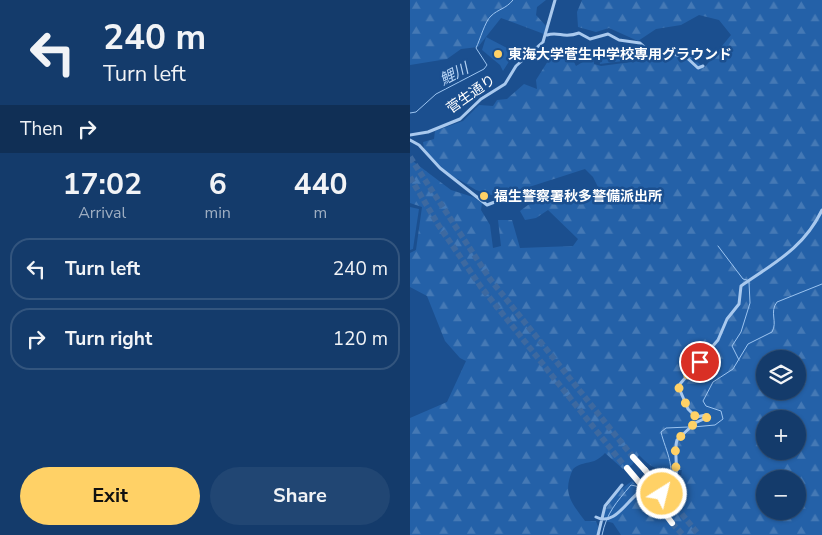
<!DOCTYPE html>
<html lang="en">
<head>
<meta charset="utf-8">
<style>
	body { margin:0; font-family:"Nunito Sans","Noto Sans JP",sans-serif; background:#214673; color:#f1f3f6; height:100vh; display:flex; flex-direction:column; font-size:19px; white-space:nowrap }
	* { box-sizing:border-box; margin:0 }
	p { font-size:16px; color:#9dadc1 }
	.icon { flex:none; width:28px; height:28px; fill:none; stroke:currentColor; stroke-width:2; stroke-linecap:round; stroke-linejoin:round }
	.map { position:relative; flex:1; overflow:hidden }
	.side { display:flex; flex-direction:column; background:#143b6b; width:410px }
	.side>* { flex:none }
	.hud { background:#143b6b; color:#f1f3f6; overflow:hidden }
	.controls { position:absolute; left:346px; top:350px; display:grid; gap:10px }
	.controls a { display:grid; place-items:center; width:50px; height:50px; border-radius:50%; background:#143b6b; box-shadow:0 1px 4px #0004,0 0 0 1px #33557e; font-size:25px }
	.pin { position:absolute; display:grid; place-items:center; width:42px; height:42px; color:#fff; margin:-21px; border:2px solid #fff; border-radius:50%; box-shadow:0 1px 5px #0007 }
	.me { position:absolute; width:55px; margin:-28px; rotate:36deg; stroke-linejoin:round; filter:drop-shadow(0 0 4px #0008) }
	.turn { display:flex; align-items:center; gap:18px; height:105px; padding:0 20px; font-size:22px }
	.turn .icon { width:65px; height:65px; stroke-width:2.5 }
	.turn b { display:block; font-size:35px; line-height:42px }
	.then { display:flex; align-items:center; height:48px; padding:0 20px; background:#0003; gap:10px; font-size:19px }
	.eta { display:flex; justify-content:space-evenly; align-items:center; height:85px; text-align:center }
	.eta b { font-size:30px; font-weight:700; line-height:35px }
	.cta { display:flex; gap:10px; margin-top:auto; padding:10px 20px }
	.cta a { flex:1; height:58px; border-radius:30px; background:#ffd166; color:#111; font-size:20px; font-weight:700; line-height:58px; text-align:center }
	.cta a+a { background:#214673; color:#f1f3f6 }
	ul { padding:0; list-style:none }
	li { display:flex; align-items:center; gap:15px; height:62px; margin:0 10px 8px; padding:0 10px; border:2px solid #33557e; border-radius:20px }
	li div { flex:1 }
	li b { display:block; font-size:19px }
	li em { font-style:normal }
	main { display:flex; flex:1; min-height:0 }
	.map>svg:first-child { display:block }
	.forest { fill:url(#forest-firs); fill-rule:evenodd }
	.cemetery { fill:url(#cemetery-stones) }
	.pitch { fill:#2461a8 }
	.lines { fill:none; stroke-linecap:round; stroke-linejoin:round }
	.stream { stroke:#9cc4f0; stroke-width:1 }
	.motorway-tunnel { stroke:#3d69a0; stroke-width:6; stroke-dasharray:6 3; stroke-linecap:butt }
	.minor { stroke:#a9c9ee; stroke-width:3 }
	.motorway { stroke:#fff; stroke-width:6 }
	.motorway-bridge { stroke:#fff; stroke-width:6 }
	.route { stroke:#ffd166; stroke-width:9; stroke-dasharray:0 16.2 }
	.poi-dot { fill:#ffd166; stroke:#1b4f8f; stroke-width:2 }
	.labels { text-anchor:middle; dominant-baseline:central; stroke-width:5; stroke-linejoin:round; paint-order:stroke }
	.poi-label { font-size:14px; font-weight:bold; fill:#fff; stroke:#1b4f8f; text-anchor:start }
	.street-label { font-size:14px; fill:#fff; stroke:#1b4f8f }
	.water-label { font-size:15px; font-style:italic; fill:#b5d3f5; stroke:#1b4f8f }
</style>
</head>
<body>
<main>
<section class="side">
<div class="hud">
<div class="turn"><svg class="icon" aria-label="left" viewBox="0 0 24 24"><path d="M17 20v-9H6M10 6l-5 5 5 5"/></svg><div><b>240 m</b>Turn left</div></div>
<div class="then">Then<svg class="icon" aria-label="right" viewBox="0 0 24 24"><path d="M7 20v-9h11M14 6l5 5-5 5"/></svg></div>
</div>
<div class="eta">
<div><b>17:02</b><p>Arrival</p></div>
<div><b>6</b><p>min</p></div>
<div><b>440</b><p>m</p></div>
</div>
<ul>
<li><svg class="icon" aria-label="left" viewBox="0 0 24 24"><path d="M17 20v-9H6M10 6l-5 5 5 5"/></svg><div><b>Turn left</b></div><em>240 m</em></li>
<li><svg class="icon" aria-label="right" viewBox="0 0 24 24"><path d="M7 20v-9h11M14 6l5 5-5 5"/></svg><div><b>Turn right</b></div><em>120 m</em></li>
</ul>
<div class="cta"><a>Exit</a><a>Share</a></div>
</section>
<div class="map">
<svg width="412" height="535" viewBox="0 0 412 535">
	<defs>
		<pattern id="forest-firs" width="22" height="20" patternUnits="userSpaceOnUse" patternTransform="scale(1.25)"><rect width="22" height="20" fill="#2461a8"/><path d="M5 1l3.5 6h-7zM16 11l3.5 6h-7z" fill="#4579b5"/></pattern>
		<pattern id="cemetery-stones" width="16" height="16" patternUnits="userSpaceOnUse" patternTransform="scale(1.25)"><rect width="16" height="16" fill="#2461a8"/><path d="M2 7V4a2 2 0 0 1 4 0v3zM10 15v-3a2 2 0 0 1 4 0v3z" fill="#4579b5"/></pattern>
	</defs>
	<rect width="100%" height="100%" fill="#1b4f8f"/>
	<path class="forest" d="M0,0h136l-9,7 -1,8 10,11 -2,8 -43,-16 -23,29 -17,2 -14,10 -37,6z
		M172,0h240v535h-201l-8,-12 -7,-2 -3,-8 14,-21 15,-11 21,23 26,-18 3,-16h-7l-2,4c-16,-4 -23,-7 -34,-19l-7,10 -9,4 -18,-16c-13,14 -20,6 -32,16 -11,24 -2,33 12,52h11l3,8 -1,6h-188v-117l37,-16 19,-41 -6,-3 -15,-17 -18,-45 -17,-9v-34l6,-3 6,-43 -12,-4v-44l41,31 22,7 9,6 -1,7 9,15 3,23 8,-2 -3,-26h14l8,28 53,-2 5,-7 -30,-29 -12,8 -11,2 -5,-9 16,-12 -1,-8 12,-2 8,13c18,5 31,-2 43,-15l-5,-10 -8,-8 -87,28 -22,-7 -18,-11 -7,-1 -26,-24 -2,-12 11,-3 1,-8 28,-10 16,-16 14,1 4,-6 10,-1 17,-15 13,5 -1,-9 17,-27 16,-1 7,14 17,-10 1,8 7,2 46,-6 9,-10 28,1 20,17 27,-33 -12,-15 -20,-5 -18,10 -25,4 -18,12 -29,-13 -13,4 -18,-5 -1,-15zM355,359h33v32h-33zM355,419h33v32h-33zM355,479h33v32h-33z"/>
	<path class="cemetery" d="M231,48l5,3v7l-46,6 -2,-13z"/>
	<path class="pitch" d="M76,37l21,11 5,9 -9,14 -3,-6 -18,-15z
		M0,207l9,2 -6,40 -3,1z"/>
	<g class="lines">
		<path class="stream" d="M0,113l6,-1 20,-18 48,-25 3,-4 -11,-17c4,-8 9,-27 15,-32 7,-7 15,-7 22,-16
			M308,246l25,33 4,1
			M329,360l-7,-14 9,-14 9,-29 -1,-21
			M283,427l22,-2 8,-6 -2,-8 -15,-5 -3,-5 10,-19 20,-13 15,-25 24,-12c6,-10 -3,-20 5,-30l45,-18
			M253,488c17,-14 2,-38 -2,-56l5,-4 23,-1
			M238,489l11,1
			M192,535c5,-23 14,-32 29,-50l9,2"/>
		<path class="motorway-tunnel" d="M0,157l80,122 143,178
			M0,177l29,49 42,61 142,177
			M266,507l23,28
			M262,523l11,12"/>
		<path class="minor" d="M137,35c12,-4 16,4 32,-2l11,6 18,-5 11,6 21,3 9,8 36,5 13,12 5,-2
			M0,135l18,-3 32,-13 21,-20 24,-15 11,-18 27,-24 12,-42
			M0,140l9,5 21,23 47,37 18,-7
			M186,517c17,9 29,-13 41,-23 9,-3 18,3 27,0 21,-10 8,-38 13,-54l18,-17 13,-6 -2,-2 -10,2 -8,-8 -9,-21 1,-4 38,-44 9,-21 12,-15 2,-18c33,-23 63,-38 81,-76
			M188,535l7,-29 17,-21"/>
		<path class="motorway" d="M223,457l12,13
			M258,497l8,10
			M250,507l12,16"/>
		<path class="motorway-bridge" d="M217,468l33,39
			M235,470l23,27"/>
	</g>
	<g class="lines">
		<path class="route" d="M252,494c23,-11 9,-36 15,-54l18,-17 13,-6 -2,-2 -10,2 -8,-8 -9,-21 2,-6 19,-20"/>
	</g>
	<g class="poi-dot">
		<circle cx="88" cy="54" r="5"/>
		<circle cx="74" cy="196" r="5"/>
	</g>
	<g class="labels">
		<g class="poi-label">
			<text x="98" y="54">東海大学菅生中学校専用グラウンド</text>
			<text x="84" y="196">福生警察署秋多警備派出所</text>
		</g>
		<g class="street-label">
			<text transform="translate(61 94) rotate(-35)">菅生通り</text>
		</g>
		<g class="water-label">
			<text transform="translate(44 74) rotate(-27)">鯉川</text>
		</g>
	</g>
</svg>
<div class="controls">
<a><svg class="icon" aria-label="layers" viewBox="0 0 24 24"><path d="M12 4l9 5-9 5-9-5zM3 14l9 5 9-5"/></svg></a>
<a>+</a>
<a>−</a>
</div>
<div class="pin" style="left:290px;top:362px;background:#d93025"><svg class="icon" aria-label="arrive" viewBox="0 0 24 24"><path d="M6 21V4h12l-3 4 3 4H6"/></svg></div>
<svg class="me" style="left:252px;top:494px" viewBox="-20 -20 40 40"><circle r="17" fill="#ffd166" stroke="#fff" stroke-width="3"/><path d="M0-11L8 9 0 5-8 9z" fill="#fff"/></svg>
</div>
</main>
</body>
</html>
